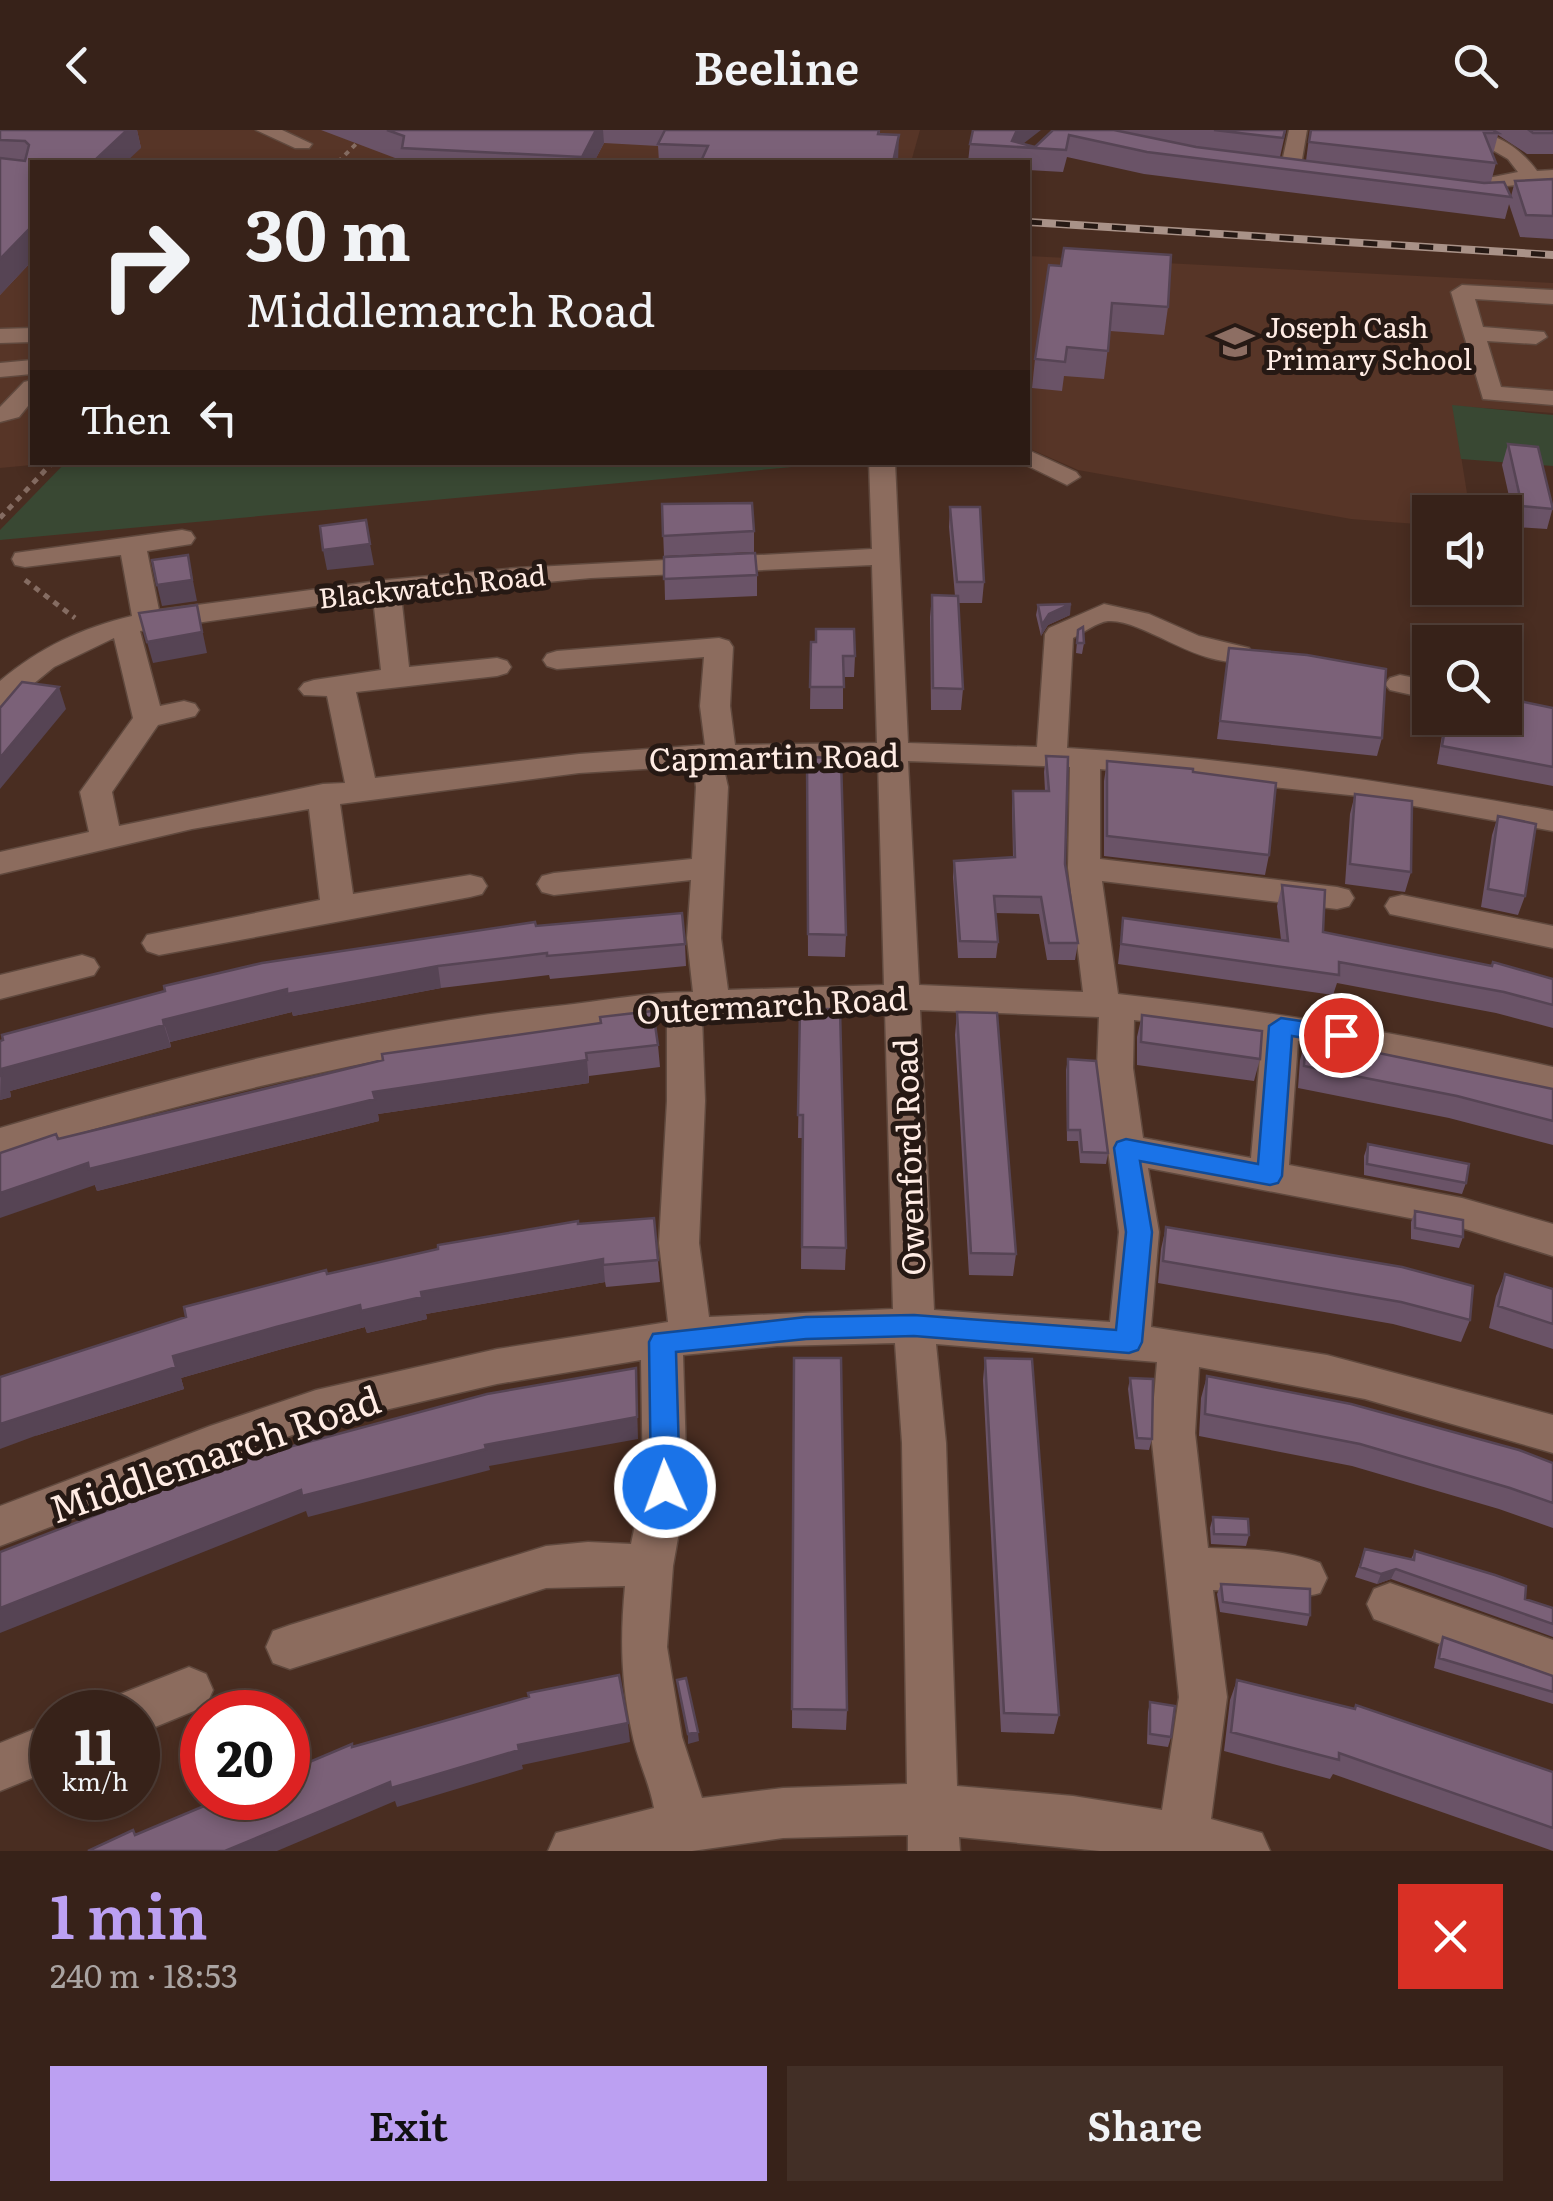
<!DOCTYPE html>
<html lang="en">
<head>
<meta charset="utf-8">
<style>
	body { margin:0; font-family:Literata,serif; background:#422f26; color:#f1f3f6; height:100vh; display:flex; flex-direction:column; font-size:38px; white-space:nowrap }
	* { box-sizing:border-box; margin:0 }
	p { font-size:32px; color:#aaa4a2 }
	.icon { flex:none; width:55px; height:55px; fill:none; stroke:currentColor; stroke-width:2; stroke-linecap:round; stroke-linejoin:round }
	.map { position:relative; height:1721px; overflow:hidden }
	.details { display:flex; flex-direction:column; background:#372219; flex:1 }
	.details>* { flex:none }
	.guide { position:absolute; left:30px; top:30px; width:1000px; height:305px; border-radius:0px; box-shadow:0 5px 15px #0003,0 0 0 2px #513f38; background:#372219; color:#f1f3f6; overflow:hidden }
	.controls { position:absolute; left:1412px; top:365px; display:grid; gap:20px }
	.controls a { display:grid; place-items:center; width:110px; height:110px; border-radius:0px; background:#372219; box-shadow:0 5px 15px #0003,0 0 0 2px #513f38; font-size:50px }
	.speed { position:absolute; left:30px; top:1560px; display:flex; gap:20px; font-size:50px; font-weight:700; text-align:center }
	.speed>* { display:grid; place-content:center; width:130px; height:130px; border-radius:50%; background:#372219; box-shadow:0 5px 15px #0003,0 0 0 2px #513f38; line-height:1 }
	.speed small { font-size:25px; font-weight:400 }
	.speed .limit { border:15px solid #d22; background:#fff; color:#111 }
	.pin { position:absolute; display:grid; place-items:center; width:85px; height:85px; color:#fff; margin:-42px; border:5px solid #fff; border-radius:50%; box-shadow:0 2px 10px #0007 }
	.me { position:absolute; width:110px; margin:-55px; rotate:358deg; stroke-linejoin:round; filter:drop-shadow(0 0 8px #0008) }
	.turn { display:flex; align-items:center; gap:35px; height:210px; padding:0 50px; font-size:45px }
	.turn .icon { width:130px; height:130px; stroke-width:2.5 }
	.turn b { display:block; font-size:70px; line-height:85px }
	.then { display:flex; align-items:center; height:95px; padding:0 50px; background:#0003; gap:20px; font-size:38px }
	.round { display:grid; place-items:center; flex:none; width:105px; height:105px; border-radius:0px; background:#422f26 }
	.headline { display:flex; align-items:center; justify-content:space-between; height:170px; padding:0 50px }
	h1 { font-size:60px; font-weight:600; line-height:75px; color:#bca0f2 }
	.primary-button { display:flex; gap:20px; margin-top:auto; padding:20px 50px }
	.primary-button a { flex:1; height:115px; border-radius:0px; background:#bca0f2; color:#111; font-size:40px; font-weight:600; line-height:115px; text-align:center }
	.primary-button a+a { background:#422f26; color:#f1f3f6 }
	header { display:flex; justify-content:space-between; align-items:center; height:130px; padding:0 50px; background:#372219; font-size:45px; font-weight:600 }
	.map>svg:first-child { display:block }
	.built { fill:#573527 }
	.green { fill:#394833 }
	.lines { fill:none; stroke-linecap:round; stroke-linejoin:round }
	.minor-casing { stroke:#60493e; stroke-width:3 }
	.path-far1 { stroke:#856c62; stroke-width:4; stroke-dasharray:5 5; stroke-linecap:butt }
	.path { stroke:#856c62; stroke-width:5; stroke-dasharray:6 6; stroke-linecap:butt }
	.minor { fill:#8c6c5e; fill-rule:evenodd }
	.rail-casing { stroke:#a99288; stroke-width:8 }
	.rail { stroke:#261914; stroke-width:5; stroke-dasharray:14; stroke-linecap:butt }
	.wall { fill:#6a5367 }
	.shaded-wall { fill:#564454 }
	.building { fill:#7b6178; stroke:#564454; stroke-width:2.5 }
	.route { fill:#1a73e8; stroke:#114b97; stroke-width:2.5 }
	.labels { text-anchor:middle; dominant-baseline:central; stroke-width:10; stroke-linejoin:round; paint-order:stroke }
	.far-poi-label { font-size:28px; fill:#ffece4; stroke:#261914; text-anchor:start }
	.far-street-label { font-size:28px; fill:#ffece4; stroke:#261914 }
	.street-label { font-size:32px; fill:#ffece4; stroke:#261914 }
	.near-street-label { font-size:38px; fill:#ffece4; stroke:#261914 }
</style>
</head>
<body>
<header><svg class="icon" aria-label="back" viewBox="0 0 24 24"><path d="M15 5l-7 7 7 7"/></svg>Beeline<svg class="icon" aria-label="search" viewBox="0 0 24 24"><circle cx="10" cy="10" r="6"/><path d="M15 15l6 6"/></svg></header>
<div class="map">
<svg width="1553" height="1721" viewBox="0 0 1553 1721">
	<rect width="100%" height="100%" fill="#492d21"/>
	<path class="built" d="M0,0h920l-9,32h-754l-157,-9z
		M0,44l32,2v286l21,1 -53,5z
		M1028,126l525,27v130l-100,-7 17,106h-40v13l-79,-6 -273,-49 -50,-22z"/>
	<path class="green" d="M1452,275l101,10v51l-92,-7z
		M66,332h770v1l-836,77v-10z"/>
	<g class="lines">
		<g class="minor-casing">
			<path id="minor" d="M256,0h26l30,14 -3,4h-14z
				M1289,0h18l-7,41 -10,6 -10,-6z
				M1458,0c33,0 59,14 79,41l16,-1v12c-38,2 -72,10 -110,1v-8l7,-2 43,4 25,-5 -10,-13z
				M1462,155l91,5v14l-78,-5 8,28 61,5 3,5 -11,7 -49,-3 14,46 52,4v14l-70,-6 -32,-107z
				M32,198v14l-32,1v-14z
				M32,230v14l-32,3v-14z
				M32,250v21l-13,16 -19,5v-15l24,-25z
				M1028,320l48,22 4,5 -13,8 -47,-23h8z
				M869,332h26l13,281 129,4 8,-113 4,-6 55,-24 45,10 50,22 50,12 4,6 -4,6c-47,12 -106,-42 -141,-39 -11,1 -25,12 -35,17l-6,110c164,10 324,34 486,63v20l-194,-35 -259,-27v90l237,28 12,3 5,8 -5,8 -12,3 -235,-28 16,113c147,16 290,40 435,73v26l-146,-34 -109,-18 -9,124 173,33 91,26v32l-91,-28 -314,-60 11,64 -8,95 176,28 226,60v38l-188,-54 -166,-32 -4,66 13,115c38,1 76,1 112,15l7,15 -7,15c-25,9 -77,-3 -107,-3l14,107 -16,122 51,14 8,18h-170l-141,-14 1,14h-52v-16h-10l-115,3 -91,13h-144l8,-18 98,-25c-5,-27 -17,-49 -22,-75 -11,-51 -12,-95 -7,-147l-79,2 -256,81 -17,-6 -7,-16 7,-16 17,-6 256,-79 42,-4 43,2 12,-57 -2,-127 -144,24 -181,42 -316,120v-40l210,-80 106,-36 181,-41 171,-27 -9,-79 8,-142v-83c-229,21 -448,73 -667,138v-28c183,-54 367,-102 557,-122 45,-5 92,-14 136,-14l-6,-54 4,-58 -137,15 -12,-3 -5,-8 5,-8 12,-3 138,-14 4,-72 -3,-21 -114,7 -239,31 13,90 117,-19 12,3 5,8 -5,8 -12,3 -311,58 -12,-4 -5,-8 5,-8 173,-35 -11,-91 -117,20 -192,45v-22l89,-20 -9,-40 53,-74 -19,-80 -60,29 -44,36 -10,3v-25c40,-34 82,-53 132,-65l-11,-61 -96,12 -10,-2 -3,-6 3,-6 167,-23 9,2 4,6 -4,6 -44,7 12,59 227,-30 131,-12 355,-19zM872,435l5,178 -142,2 -5,-39 3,-59 -4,-6 -10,-3 -162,13 -10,3 -4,6 4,6 10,3 147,-12 -4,49 5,39 -126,9 -204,24 -19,-86 141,-16 10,-3 4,-6 -4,-6 -10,-3 -88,9 -8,-72 190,-17zM373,468l8,72 -67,10 -10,3 -5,6 5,6 23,1 18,87 -22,1 -204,42 -7,-34 46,-67 37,-9 4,-6 -4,-6 -11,-3 -24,5 -20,-75zM878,631l6,224 -156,5 -7,-52 7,-151 -5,-22zM908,631l162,6 -2,101 15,124 -164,-7zM813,880h72l8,299 -184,8 -10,-74 6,-142 -3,-85zM920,880l179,7 -2,51 22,164 -9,90 -176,-12zM1134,890l128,15 -11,123 -108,-20 -10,-70zM895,1213l7,100 5,341 -124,4 -81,10 -20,-61 -15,-90 6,-81 14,-79 -4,-132 94,-9zM936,1214l221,18 -6,71 28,264 -17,113 -89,-14 -116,-10 -11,-343z
				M1400,545l30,6v18l-40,-9 -5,-6 5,-6z
				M1402,765l151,31v22l-163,-34 -5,-8 5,-8z
				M82,825l12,4 5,8 -5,8 -94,24v-24z
				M1390,1453l163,57v46l-179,-67 -7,-15 7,-15z
				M189,1537l17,7 7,16 -7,16 -68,28v-22h-27l7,-17z
				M52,1592v48l-52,21v-48z"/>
		</g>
		<path class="path-far1" d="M338,32l32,-32"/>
		<path class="path" d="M0,388l53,-56
			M25,450l50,38"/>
		<use href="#minor" class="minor"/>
		<g class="rail-casing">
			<path id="rail" d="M1028,92l525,33"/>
		</g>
		<use href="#rail" class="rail"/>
	</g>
	<path class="wall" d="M0,0h137l4,18 -109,14v99l-32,34z
		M321,0h559v4l18,28h-239l-1,-16 -54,-3 -10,19h-191v-1z
		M1053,0h233l-6,27 26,4 4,-31h243v24h-26l-29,-19 -5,19 3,9 -5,19 20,15 -6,22 -361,-45 -77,-17 -4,15 -35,-2v-8h-60l2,-18h53l12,3z
		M1553,49v60l-33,-2 -11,-33 6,-23z
		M1049,135l119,42 -4,28 -54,-4 -6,48 -40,-3 -2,15 -30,-3 3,-29z
		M1508,314l45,63 -6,22 -31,-2 -14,-62z
		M662,374l92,27v21l-90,4z
		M950,377l34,75 -2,21h-23l4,86 -2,21h-30l-1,-93 2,-22 23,1 -6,-69z
		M664,427l93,18v21l-92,4z
		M1038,475l32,10 -22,10 -7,11 -5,-21z
		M1078,500l6,13 -2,11 -6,-1z
		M811,512l44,14 -1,21h-11v32h-33z
		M1229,518l153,90 -5,18 -160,-17z
		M1510,569l43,9v78l-116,-22 8,-46h60z
		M1046,626l32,187 -3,17h-28l-8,-46 -44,-1 3,29 -2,16h-38l-5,-81 1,-16 59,-3 -1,-51 1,-16h32l-1,-19z
		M807,627l39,178 -1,22 -37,-1z
		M1107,631l86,11 76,83 -4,20 -161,-19v-75z
		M1355,664l56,78 -6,20 -60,-8 5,-70z
		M1498,686l27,80 -7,19 -37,-8 11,-72z
		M1282,755l41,47 230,47v49l-57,-15 -159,-30 -4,12 -215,-31 5,-46 158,22 -4,-34z
		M536,796l149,18 1,22 -136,13 -1,-4 -108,13 -148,28 -1,-4 -122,30 1,5 -161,44 1,6 -11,3v-59z
		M800,879l46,239 -1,22 -44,-1 1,-131h-4z
		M957,882l59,242 -3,22 -44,-1 -14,-240z
		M1142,885l118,44 -6,22 -117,-16v-28z
		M1306,908l247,51v56l-104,-27 -151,-30 2,-28z
		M658,915l2,22 -71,9v7l-211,31 1,7 -282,70 -2,-6 -37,-46 325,-79z
		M1068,929l40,94 -2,11 -26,-1 -2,-22h-11l-1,-71z
		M1368,1014l98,39 -4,11 -98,-19v-19z
		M1415,1081l48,26 -4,11 -48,-9v-17z
		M654,1088l6,64 -54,5 -1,-5 -179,32 1,5 -60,14 -2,-6 -83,22 -101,29 3,11 -149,47 292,-162 251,-50z
		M1166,1097l304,93 -9,22 -68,-18 -235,-41 3,-34z
		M1505,1144l48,15v60l-64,-21 7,-32z
		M794,1228l53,352 -1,20 -54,-2z
		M985,1228l74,357 -5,19 -53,-2 -18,-352z
		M1207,1246l346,87v65l-54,-19 -147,-43 -153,-30 2,-38z
		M1130,1248l22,61 -3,11 -14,-1 -7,-60z
		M1213,1387l36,18 -3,11 -35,-2 -1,-16z
		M1365,1419l46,10 4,-8 110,48 28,9v29l-162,-58 -14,5 -22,-7z
		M1221,1454l89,31 -3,11 -87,-14 -3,-18z
		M1443,1507l110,39v28l-119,-36 4,-21z
		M1237,1550l117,29 2,-4 197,67v79l-220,-77 -3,5 -106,-28 6,-51z
		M1150,1572l21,35 -3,10 -21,-3 1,-32z"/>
	<path class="shaded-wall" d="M127,0h10l4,18 -15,14h-33z
		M596,0h7l1,13 -10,19h-12v-5z
		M1017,0h24l-22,17 -7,-6z
		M899,5l-1,27h-5z
		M32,96v35l-32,34v-36z
		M370,414l4,21 -47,5 -4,-20z
		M188,425l9,46 -35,5 -5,-21z
		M1071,474l-1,11 -22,10 -7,11 1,-11 7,-11z
		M197,475l10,48 -54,10 -6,-21z
		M59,557l7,22 -66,80v-31z
		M438,836l3,22 -148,28 -1,-4 -122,30 -7,-22 124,-31z
		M164,895l7,22 -161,44 1,6 -11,3 1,-31z
		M587,930l2,23 -211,31 1,7 -282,70 -2,-6 -95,33v-25l88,-30 285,-71z
		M603,1129l2,23 -179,32 1,5 -60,14 -2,-6 -83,22 -101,29 3,11 -149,47 -35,13v-25l173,-68 103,-29 84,-22 143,-29z
		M636,1238l2,71 -149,27 1,4 -182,47 -2,-6 -306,122v-25l301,-118 184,-45z
		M1396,1439l-5,10 -14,5 4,-10z
		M628,1593l2,19 -108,23 1,4 -126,38 -2,-6 -118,50h-52l165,-69 128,-37z
		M698,1602l1,9 -11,3v-10z"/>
	<path class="building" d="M0,0h127l-34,32h-61v64l-32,33v-101l25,3 4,-16 -4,-4 -25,-1z
		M387,0h209l-14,27 -180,-9 2,-12z
		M665,0h214l-1,4 21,1 -6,27h-124l-67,-3 6,-13 -50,-2z
		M973,0h44l-5,11 23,6 18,-17h61l82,17 288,36 20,-1 7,15 -364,-45 -78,-17 -3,15 -96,-6z
		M1214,0h71l-2,8z
		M1311,0h182l5,3h-14l12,30 -187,-21z
		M1529,0h24v3h-20z
		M1553,49v37l-27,-1 -11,-34z
		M1064,118l107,7 -3,52 -56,-4 -4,48 -41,-4 -2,15 -30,-3 14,-94 12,1z
		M1508,314l30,3 15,62 -31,-3z
		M752,373l2,28 -91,5 -1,-32z
		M950,377h30l4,75h-27z
		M366,390l4,24 -47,6 -3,-24z
		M755,423l2,22 -93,4v-22z
		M188,425l4,25 -35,5 -5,-25z
		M932,465l26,1 5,93 -30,-1z
		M1071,474l-22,10 -7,11 -4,-20z
		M197,475l5,27 -55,10 -8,-29z
		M1083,497l1,16h-7l1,-13z
		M816,499h38l1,27h-12l1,31h-34l1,-45h5z
		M1229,518l78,7 79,14 -4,69 -162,-17z
		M22,552l37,5 -59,71v-50z
		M1505,564l5,5 43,9v59l-111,-21 5,-28h58z
		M1046,626l22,1 -3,107 13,79h-29l-8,-46 -47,-1 4,46 -38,-1 -6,-80 61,-4 -2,-66h36z
		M807,627l34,1 5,177 -38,-1z
		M1107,631l86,8v3l83,11 -7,72 -162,-19z
		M1355,664l57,7 -1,71 -61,-8z
		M1498,686l38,8 -11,72 -37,-7z
		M1282,755l43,5 -2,42 169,34 1,-4 60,17v26l-49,-13 -165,-30v13l-218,-31 2,-26 165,23z
		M682,783l3,31 -138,12v-3l-109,13 -151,28v-5l-124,31 1,5 -163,44 1,6 -2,1v-35l3,-1 -1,-5 163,-44 -1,-5 98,-23 273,-41 1,4z
		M800,879h40l6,239 -44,-1 1,-132h-5z
		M653,881l5,34 -72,8 1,7 -214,32 2,7 -286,70 -1,-6 -88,30v-40l56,-19 2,5 325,-79 -1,-6 219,-31 -1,-6z
		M957,882l40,1 19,241 -45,-1z
		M1142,885l120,16 -2,28 -119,-17z
		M1306,908l247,51v32l-96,-25 -153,-30z
		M1068,929l28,2 12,92 -26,-1 -2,-22h-12z
		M1368,1014l101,20 -3,19 -99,-19z
		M1415,1081l48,9v17l-48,-9z
		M654,1088l4,42 -55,5v-6l-182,33 1,5 -61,14 -1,-6 -84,22 -103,29 3,11 -176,57v-47l186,-60 -2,-10 142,-37 1,4 111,-25v-4l140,-24v3z
		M1166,1097l236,40 71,19 -3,34 -69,-18 -238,-41z
		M1505,1144l48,15v35l-55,-18z
		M794,1228h47l6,352 -55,-1z
		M985,1228l47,1 27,356 -55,-2z
		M636,1238l1,49 -152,28 1,4 -184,47 -1,-6 -301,118v-56l269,-104 1,4 53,-14 164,-44z
		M1207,1246l144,28 168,46 34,13v40l-43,-15 -150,-44 -155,-30z
		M1130,1248l23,1 -1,60 -15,-1z
		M1213,1387l35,2 1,16 -35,-1z
		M1365,1419l49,11 1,-9 80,24 31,11 -1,13 28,9v16l-157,-55 -15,5 -21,-7z
		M1221,1454l89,5v26l-87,-13z
		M1443,1507l110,39v16l-114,-34z
		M619,1545l9,48 -110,22 1,5 -128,38 -1,-6 -165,69h-137l45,-21 2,5 88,-37h65v-27l64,-27v3l177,-50 -1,-4z
		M686,1548l12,54 -10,2 -11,-54z
		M1237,1550l118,29 1,-4 197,67v56l-214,-75v7l-108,-28z
		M1150,1572l25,4 -4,31 -21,-3z"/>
	<path class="route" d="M1281,888l60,9 12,8 -12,9 -49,-8 -10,140 -4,7 -8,2 -130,-24 12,71 -10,110 -4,8 -9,3 -215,-17 -108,3 -130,13 4,135 -5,9 -10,4 -10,-4 -4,-9 -2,-145 4,-8 153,-17 108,-2 202,15 10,-98 -12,-84 3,-6 9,-3 132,25 11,-138z"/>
	<defs>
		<g id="school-bare" transform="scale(3)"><path d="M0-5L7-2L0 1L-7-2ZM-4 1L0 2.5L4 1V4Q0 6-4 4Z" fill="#8d6e63" stroke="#261914" stroke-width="2.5" paint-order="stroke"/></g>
	</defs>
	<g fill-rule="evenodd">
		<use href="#school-bare" x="1235" y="212"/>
	</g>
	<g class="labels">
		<g class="far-poi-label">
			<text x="1265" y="196">Joseph Cash<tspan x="1265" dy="32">Primary School</tspan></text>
		</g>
		<g class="far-street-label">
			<text transform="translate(432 455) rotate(-6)">Blackwatch Road</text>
		</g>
		<g class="street-label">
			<text transform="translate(774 625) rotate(-1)">Capmartin Road</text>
			<text transform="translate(772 873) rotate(-3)">Outermarch Road</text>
			<text transform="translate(907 1027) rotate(-92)">Owenford Road</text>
		</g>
		<g class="near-street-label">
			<text transform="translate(214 1322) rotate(-19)">Middlemarch Road</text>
		</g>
	</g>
</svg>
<div class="controls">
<a><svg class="icon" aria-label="sound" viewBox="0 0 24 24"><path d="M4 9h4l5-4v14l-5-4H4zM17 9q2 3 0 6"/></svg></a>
<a><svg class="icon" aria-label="search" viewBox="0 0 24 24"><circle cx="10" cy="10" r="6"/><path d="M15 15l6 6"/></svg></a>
</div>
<div class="speed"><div>11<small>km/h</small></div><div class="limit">20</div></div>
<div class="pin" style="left:1341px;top:905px;background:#d93025"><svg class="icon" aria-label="arrive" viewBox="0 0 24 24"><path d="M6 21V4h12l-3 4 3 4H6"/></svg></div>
<svg class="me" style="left:665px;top:1357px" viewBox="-20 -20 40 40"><circle r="17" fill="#1a73e8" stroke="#fff" stroke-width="3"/><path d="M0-11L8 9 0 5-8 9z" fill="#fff"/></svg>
<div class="guide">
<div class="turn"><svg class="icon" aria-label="right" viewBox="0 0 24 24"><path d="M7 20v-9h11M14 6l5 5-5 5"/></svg><div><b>30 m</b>Middlemarch Road</div></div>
<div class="then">Then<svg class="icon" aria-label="left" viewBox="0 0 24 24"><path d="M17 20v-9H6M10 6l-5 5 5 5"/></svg></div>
</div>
</div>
<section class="details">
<div class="headline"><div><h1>1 min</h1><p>240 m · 18:53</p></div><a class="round" style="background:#d93025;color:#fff"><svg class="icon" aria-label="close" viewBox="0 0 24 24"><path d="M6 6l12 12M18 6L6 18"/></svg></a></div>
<div class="primary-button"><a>Exit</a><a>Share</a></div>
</section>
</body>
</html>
